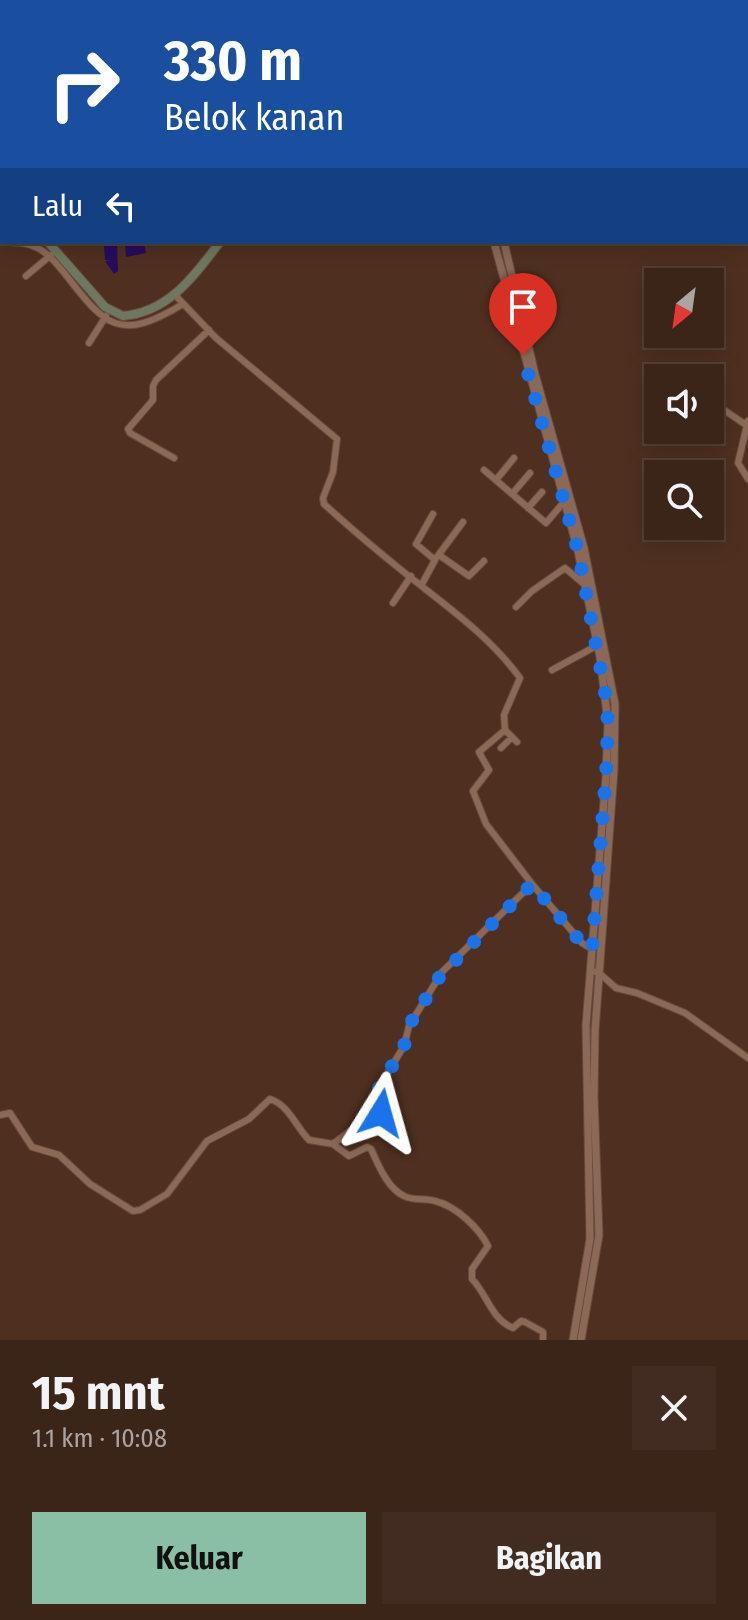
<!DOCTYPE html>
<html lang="id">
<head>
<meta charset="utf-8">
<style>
	body { margin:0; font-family:"Fira Sans Condensed",sans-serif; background:#422c21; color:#f1f3f6; height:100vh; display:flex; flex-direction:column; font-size:30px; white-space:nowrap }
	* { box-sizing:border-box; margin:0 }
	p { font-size:26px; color:#aca4a2 }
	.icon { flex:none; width:44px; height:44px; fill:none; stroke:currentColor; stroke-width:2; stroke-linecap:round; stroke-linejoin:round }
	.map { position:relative; height:1340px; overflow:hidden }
	.drawer { display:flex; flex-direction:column; background:#3b2418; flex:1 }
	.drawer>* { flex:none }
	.banner { position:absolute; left:0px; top:0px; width:748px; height:244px; box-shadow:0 4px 20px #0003,0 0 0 2px #544137; background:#1a4fa0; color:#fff; overflow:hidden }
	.needle { width:52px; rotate:209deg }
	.fabs { position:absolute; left:644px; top:268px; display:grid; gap:16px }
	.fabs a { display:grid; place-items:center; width:80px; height:80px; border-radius:0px; background:#3b2418; box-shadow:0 4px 20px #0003,0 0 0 2px #544137; font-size:40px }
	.pin { position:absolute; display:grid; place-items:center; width:68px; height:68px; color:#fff; margin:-82px -34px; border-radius:50% 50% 50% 0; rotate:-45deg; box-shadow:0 0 8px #0007 }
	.pin .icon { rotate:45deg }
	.me { position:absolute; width:88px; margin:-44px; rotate:8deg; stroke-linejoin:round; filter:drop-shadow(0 0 6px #0008) }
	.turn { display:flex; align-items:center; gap:28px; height:168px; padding:0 32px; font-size:36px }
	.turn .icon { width:104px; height:104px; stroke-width:2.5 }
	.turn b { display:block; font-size:56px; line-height:68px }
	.then { display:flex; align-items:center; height:76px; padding:0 32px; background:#0003; gap:16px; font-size:30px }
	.round { display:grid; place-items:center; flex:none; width:84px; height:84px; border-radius:0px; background:#422c21 }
	.head { display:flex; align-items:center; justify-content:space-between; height:136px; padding:0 32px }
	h1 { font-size:48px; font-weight:700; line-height:60px }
	.action { display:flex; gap:16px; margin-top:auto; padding:16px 32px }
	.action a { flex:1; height:92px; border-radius:0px; background:#8abfa5; color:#111; font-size:32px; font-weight:700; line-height:92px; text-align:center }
	.action a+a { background:#422c21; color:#f1f3f6 }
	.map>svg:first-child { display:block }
	.water { fill:#260c5f }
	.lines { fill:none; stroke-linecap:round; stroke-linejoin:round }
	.canal { stroke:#260c5f; stroke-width:6 }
	.minor-casing { stroke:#664c3e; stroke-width:8 }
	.tertiary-casing { stroke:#664c3e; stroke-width:9 }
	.secondary-casing { stroke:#664c3e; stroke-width:10 }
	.minor { stroke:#8c6957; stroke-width:6 }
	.tertiary { stroke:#8c6957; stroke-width:7 }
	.secondary { stroke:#6f7760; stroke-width:8 }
	.route { stroke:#1a73e8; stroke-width:14; stroke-dasharray:0 25.2 }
</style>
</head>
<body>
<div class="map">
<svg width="748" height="1340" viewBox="0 0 748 1340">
	<rect width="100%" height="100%" fill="#4f3020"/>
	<path class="water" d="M125,242h19l2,11 -20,4z
		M117,243l1,28 -4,3 -9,-13 6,-1h-6l-1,-15z"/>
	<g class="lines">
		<path class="canal" d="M377,0v2"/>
		<g class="minor-casing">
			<path id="minor" d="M39,0l3,2
				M165,0l3,2
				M366,0l1,2
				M733,0l1,2
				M746,23l2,4
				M0,241h2
				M9,242c8,1 17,1 24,4 14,5 24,18 33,29 40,52 54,67 117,29
				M26,276l25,-21
				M175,295l41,43 121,101 -4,33 -10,26 1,6c24,22 50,44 76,65 43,35 87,64 120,109l-16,37 1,15 -26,22 10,18 -16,21 13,33 46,60 -90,88 -33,54 -5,20 -23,38 -2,33 -29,14 -17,13 16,12 18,-9 4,2c7,15 16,39 33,47 9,5 21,2 31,5 21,5 44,27 53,45l-16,23v10c15,15 19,40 41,49l8,-7 4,1 18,10v8
				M89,343l17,-27
				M724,410l22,15
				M748,421l-10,42 10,16
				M174,458l-44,-25 -2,-4 25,-29v-14l3,-6 53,-50
				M484,470l62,53 18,-21
				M496,480l18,-22
				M512,494l18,-21
				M528,508l14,-16
				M439,555l30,21 15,-15
				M437,557l26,-35
				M422,584l13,-24 -19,-16 17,-30
				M393,603l18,-27
				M516,607l16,-16 33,-23 20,17
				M552,670l46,-25
				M505,730l12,12
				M501,748l11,-11
				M532,884l50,59 10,6
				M590,971l8,1 18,16 21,5 48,20 63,45
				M0,1115l10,-2 22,34 27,8 31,29 43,27 7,-1 27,-16 40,-53 42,-22 21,-20c19,6 26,28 39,41l24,4
				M375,1121l30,18"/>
		</g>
		<g class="tertiary-casing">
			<path id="tertiary" d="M494,242l84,309 22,106 8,66 -2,53 -20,249 4,214 -17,101
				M504,242l31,132 49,174 31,156 -1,66 -19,261 -1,66 5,138 -18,105"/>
		</g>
		<g class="secondary-casing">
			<path id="secondary" d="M746,74l2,-1
				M0,227h2
				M48,242l57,65 18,9c46,-4 71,-40 97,-74"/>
		</g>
		<use href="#minor" class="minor"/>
		<use href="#tertiary" class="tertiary"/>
		<use href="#secondary" class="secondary"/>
	</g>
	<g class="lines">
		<path class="route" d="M381,1113l-2,-25 25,-42 6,-22 30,-48 92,-92 52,62 8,3 14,-173 2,-53 -3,-31 -27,-141 -55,-196"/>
	</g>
</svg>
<div class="fabs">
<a><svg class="needle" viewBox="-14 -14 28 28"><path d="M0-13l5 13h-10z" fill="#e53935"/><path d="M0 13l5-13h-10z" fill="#aca4a2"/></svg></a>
<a><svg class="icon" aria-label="sound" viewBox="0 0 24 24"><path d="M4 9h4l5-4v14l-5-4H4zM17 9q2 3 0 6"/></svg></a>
<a><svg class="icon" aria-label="search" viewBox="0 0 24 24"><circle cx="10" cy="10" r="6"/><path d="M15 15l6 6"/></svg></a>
</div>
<div class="pin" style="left:523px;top:355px;background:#d93025"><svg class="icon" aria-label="arrive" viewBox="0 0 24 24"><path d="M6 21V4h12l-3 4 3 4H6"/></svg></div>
<svg class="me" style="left:381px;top:1113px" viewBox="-20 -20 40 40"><path d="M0-17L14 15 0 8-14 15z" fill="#1a73e8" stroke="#fff" stroke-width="4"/></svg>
<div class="banner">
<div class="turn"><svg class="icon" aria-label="right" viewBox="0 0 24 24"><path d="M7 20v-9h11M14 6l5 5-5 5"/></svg><div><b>330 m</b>Belok kanan</div></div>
<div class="then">Lalu<svg class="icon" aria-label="left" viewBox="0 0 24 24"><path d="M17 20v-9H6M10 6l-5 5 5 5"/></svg></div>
</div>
</div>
<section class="drawer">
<div class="head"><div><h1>15 mnt</h1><p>1.1 km · 10:08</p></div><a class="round"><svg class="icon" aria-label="close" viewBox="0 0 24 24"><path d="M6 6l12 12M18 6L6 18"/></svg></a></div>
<div class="action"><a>Keluar</a><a>Bagikan</a></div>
</section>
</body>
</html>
